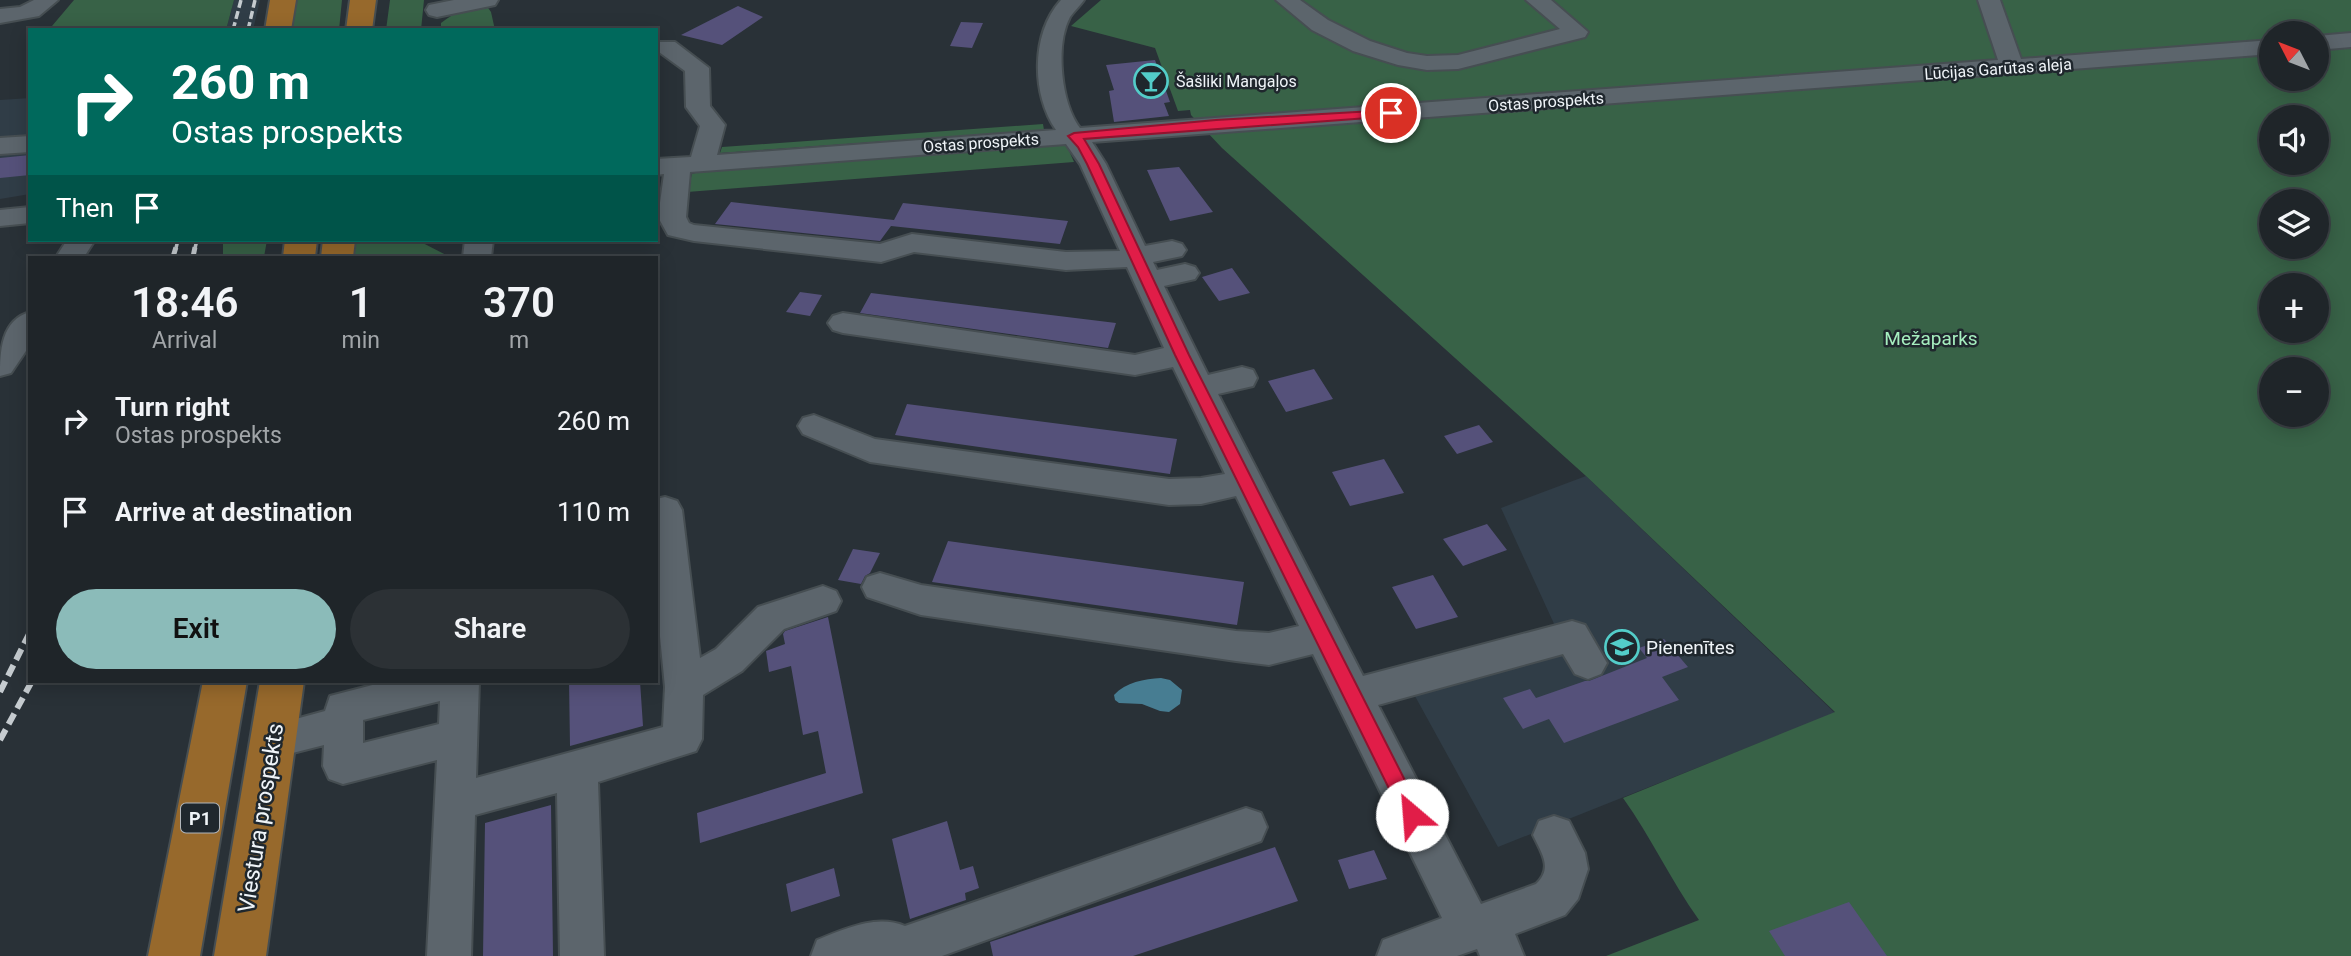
<!DOCTYPE html>
<html lang="en">
<head>
<meta charset="utf-8">
<style>
	body { margin:0; font-family:Roboto,sans-serif; background:#2c3135; color:#f1f3f6; height:100vh; display:flex; flex-direction:column; font-size:26px; white-space:nowrap }
	* { box-sizing:border-box; margin:0 }
	p { font-size:23px; color:#a1a5a8 }
	.icon { flex:none; width:38px; height:38px; fill:none; stroke:currentColor; stroke-width:2; stroke-linecap:round; stroke-linejoin:round }
	.map { position:relative; flex:1; overflow:hidden }
	.sheet { position:absolute; left:28px; top:256px; width:630px; height:427px; display:flex; flex-direction:column; background:#1f2529; border-radius:0px; box-shadow:0 4px 18px #0003,0 0 0 2px #3c4246 }
	.sheet>* { flex:none }
	.banner { position:absolute; left:28px; top:28px; width:630px; height:214px; border-radius:0px; box-shadow:0 4px 18px #0003,0 0 0 2px #3c4246; background:#00695c; color:#fff; overflow:hidden }
	.needle { width:46px; rotate:312deg }
	.fabs { position:absolute; left:2259px; top:21px; display:grid; gap:14px }
	.fabs a { display:grid; place-items:center; width:70px; height:70px; border-radius:50%; background:#1f2529; box-shadow:0 4px 18px #0003,0 0 0 2px #3c4246; font-size:35px }
	.pin { position:absolute; display:grid; place-items:center; width:60px; height:60px; color:#fff; margin:-30px; border:4px solid #fff; border-radius:50%; box-shadow:0 2px 7px #0007 }
	.me { position:absolute; width:77px; margin:-38px; rotate:333deg; stroke-linejoin:round; filter:drop-shadow(0 0 5px #0008) }
	.turn { display:flex; align-items:center; gap:24px; height:147px; padding:0 28px; font-size:32px }
	.turn .icon { width:91px; height:91px; stroke-width:2.5 }
	.turn b { display:block; font-size:49px; line-height:60px }
	.then { display:flex; align-items:center; height:66px; padding:0 28px; background:#0003; gap:14px; font-size:26px }
	.eta { display:flex; justify-content:space-evenly; align-items:center; height:119px; text-align:center }
	.eta b { font-size:42px; font-weight:600; line-height:49px }
	.button { display:flex; gap:14px; margin-top:auto; padding:14px 28px }
	.button a { flex:1; height:80px; border-radius:42px; background:#8bbbb9; color:#111; font-size:28px; font-weight:600; line-height:80px; text-align:center }
	.button a+a { background:#2c3135; color:#f1f3f6 }
	ul { padding:0; list-style:none }
	li { display:flex; align-items:center; gap:21px; height:91px; padding:0 28px }
	li div { flex:1 }
	li b { display:block; font-size:26px }
	li em { font-style:normal }
	.map>svg:first-child { display:block }
	.built { fill:#303d47 }
	.green { fill:#386247; fill-rule:evenodd }
	.water { fill:#477d92 }
	.building { fill:#55517a }
	.lines { fill:none; stroke-linecap:round; stroke-linejoin:round }
	.minor-casing { stroke:#464e52; stroke-width:4 }
	.major-casing { stroke:#464e52; stroke-width:4 }
	.minor { fill:#5c656c; fill-rule:evenodd }
	.major { fill:#97692c; fill-rule:evenodd }
	.rail-far2 { stroke:#c5cbcf; stroke-width:3.5; stroke-dasharray:8 3.5; stroke-linecap:butt }
	.rail-far1 { stroke:#c5cbcf; stroke-width:5; stroke-dasharray:10 5; stroke-linecap:butt }
	.rail { stroke:#c5cbcf; stroke-width:6; stroke-dasharray:12 6; stroke-linecap:butt }
	.route { fill:#e11d48; stroke:#92132f; stroke-width:2 }
	.labels { text-anchor:middle; dominant-baseline:central; stroke-width:5; stroke-linejoin:round; paint-order:stroke }
	.far-street-label { font-size:16px; fill:#eff4f8; stroke:#1f272d }
	.far-poi-label { font-size:16px; fill:#eff4f8; stroke:#1f272d; text-anchor:start }
	.shield { fill:#1f272d; stroke:#b1b6bb; stroke-width:2 }
	.shield-label { font-size:18px; font-weight:bold; fill:#eff4f8 }
	.park-label { font-size:19px; fill:#a6eebf; stroke:#1f272d }
	.poi-label { font-size:19px; fill:#eff4f8; stroke:#1f272d; text-anchor:start }
	.near-street-label { font-size:23px; fill:#eff4f8; stroke:#1f272d }
</style>
</head>
<body>
<div class="map">
<svg width="2351" height="956" viewBox="0 0 2351 956">
	<rect width="100%" height="100%" fill="#293137"/>
	<path class="built" d="M234,0h26l-7,30h-27z
		M30,98v96l-30,5v-99z
		M1586,476l249,237 -337,134 -99,-180 156,-41 -54,-118z"/>
	<path class="green" d="M74,0h160l-8,30h-133l-41,-4z
		M294,0h48l-3,30h-52z
		M390,0h34l-3,30h-35z
		M1101,0h1250v956h-745l93,-36c-28,-39 -48,-83 -76,-122l212,-86 -249,-236 -364,-328 -31,-33 -1,-5 -12,1 -23,-63 -84,-22zM2272,33h45v46h-45zM2272,117h45v46h-45zM2272,201h45v46h-45zM2272,285h45v46h-45zM2272,369h45v46h-45z
		M486,5l5,7 4,18h-54v-7c15,-12 27,-15 45,-18z
		M1043,124l1,6 -324,23 2,-6z
		M1059,143l8,3 7,16 -387,30 5,-18 16,-5z
		M223,240h44l-3,17h-41z
		M352,240h65l33,17h-100z"/>
	<path class="water" d="M1161,678l9,2 12,10 -2,14 -11,8 -9,-1 -18,-7 -23,-1 -4,-3 -1,-5c12,-13 30,-16 47,-17z"/>
	<path class="building" d="M738,6l25,11 -41,28 -41,-10z
		M961,22l22,1 -11,25 -22,-2z
		M1155,60l15,42 -6,1 5,13 -55,6 -5,-31 5,-1 -8,-25z
		M30,155v20l-30,3v-20z
		M1179,167l34,45 -43,9 -23,-51z
		M731,202l163,18 9,-17 165,18 -8,23 -169,-18 -11,15 -165,-17z
		M1232,268l18,25 -31,8 -17,-24z
		M800,292l22,3 -12,21 -24,-4z
		M871,293l245,30 -8,25 -248,-35z
		M1314,369l19,30 -47,13 -18,-31z
		M907,404l270,35 -7,35 -275,-39z
		M1479,425l14,17 -36,12 -13,-18z
		M1384,459l20,34 -54,13 -18,-34z
		M1487,524l20,26 -44,16 -20,-27z
		M948,541l296,41 -7,43 -305,-43z
		M853,549l27,4 -10,20 -5,3 -4,8 -23,-4z
		M1433,575l25,42 -42,12 -24,-42z
		M828,617l35,176 -163,50 -3,-30 129,-40 -8,-42 -15,4 -12,-69 -22,6 -3,-21 19,-7 -2,-10 2,-3z
		M1664,639l24,28 -26,10 17,23 -115,43 -15,-24 -26,10 -20,-31 27,-9 6,9 49,-17h4l58,-23 -8,-10z
		M569,681h71l3,45 -73,20z
		M551,805l2,151h-70l2,-133z
		M947,821l13,49 13,-4 6,22 -14,5 1,7 -56,19 -18,-80z
		M1275,847l23,54 -165,55h-140l-3,-14z
		M1374,850l13,29 -38,10 -11,-29z
		M834,868l6,28 -49,16 -5,-28z
		M1849,902l38,54h-102l-16,-25z"/>
	<g class="lines">
		<g class="minor-casing">
			<path id="minor" d="M34,0h24l-19,16 -39,7v-14l20,-2z
				M454,0h44l-3,5 -58,12 -8,-2 -3,-5 3,-5z
				M1061,0h23c-4,6 -10,11 -14,17 -15,28 -9,86 10,111l918,-68 -20,-60h22l21,59 251,-19v14l-1180,88 14,22 39,82 27,-5 10,3 4,6 -4,6 -29,6 4,8 28,-6 10,3 4,6 -4,6 -31,7 44,89 34,-8 11,3 4,8 -4,8 -35,8 145,282 209,-55 13,4 22,38 -6,11 -13,5 -13,-5 -12,-20 -185,51 103,199 55,-20c17,-16 6,-30 -3,-49l6,-14 15,-5 15,5 16,32 3,16 -10,30 -13,16 -50,19 9,22h-44l-3,-7 -20,7h-80l6,-16 59,-22 -129,-264 -44,11 -33,-4 -315,-46 -54,-18 -5,-10 5,-10 13,-4 41,12 315,46 33,2 30,-7 -63,-130 -35,8 -32,1 -299,-43 -67,-28 -5,-8 5,-8 11,-3 61,24 294,40 32,-1 24,-4 -52,-107 -38,8 -292,-42 -10,-3 -5,-7 5,-7 10,-3 292,42 29,-7 -37,-81 -61,3 -152,-18 -33,10 -187,-21 -26,-6 -10,-18 6,-43 -8,1v-16l35,-2 9,-31 -14,-19 -1,-36 -26,-19 -3,-4 3,-6h16l34,26 1,38 15,19 -8,30 339,-25c-25,-36 -25,-97 5,-130zM1066,144l14,20 40,87 -54,1 -154,-18 -32,10 -186,-19 -5,-2 -3,-6 4,-45z
				M1276,0h24l28,20 42,21 37,12 20,3 31,-1 102,-26 -34,-29h25l37,32 -3,5 -127,32 -31,1 -29,-5 -45,-14 -41,-21z
				M2351,33v14l-34,3v-14z
				M30,136v16l-30,2v-16z
				M30,207v16l-30,3v-16z
				M67,240h28l-11,17h-28z
				M465,240h28l-2,17h-28z
				M30,312v33l-19,28 -11,3c0,-24 1,-56 30,-64z
				M665,497l12,4 5,9 18,148 16,-9 42,-42 65,-21 13,5 5,10 -5,10 -52,18 -42,42 -39,24 -1,44 -6,12 -98,31 6,174h-44l-3,-163 -82,22 -4,141h-44l10,-196 -94,24 -14,-5 -6,-13 1,-21 -51,13 -14,-5 -6,-12 6,-12 66,-18 5,-15 58,-15h91l-3,97 187,-51 2,-40 -9,-91v-97zM440,701l-1,23 -76,19v-23z
				M1246,808l15,5 6,14 -6,14 -319,115h-131l6,-16c28,-11 59,-26 88,-14z"/>
		</g>
		<g class="major-casing">
			<path id="major" d="M270,0h26l-5,30h-26z
				M350,0h26l-4,30h-26z
				M285,240h32l-2,17h-32z
				M323,240h32l-2,17h-32z
				M203,681h44l-47,275h-52z
				M260,681h44l-38,275h-52z"/>
		</g>
		<use href="#minor" class="minor"/>
		<use href="#major" class="major"/>
		<path class="rail-far2" d="M233,30l8,-30
			M248,30l7,-30
			M176,248l2,-8
			M195,248l2,-8"/>
		<path class="rail-far1" d="M173,257l3,-10
			M193,257l2,-10"/>
		<path class="rail" d="M0,692l30,-60
			M0,740l32,-59"/>
	</g>
	<path class="route" d="M1391,110l5,3 -1,3 -311,23 15,25 90,191 230,453 3,7 -3,6 -7,3 -7,-3 -230,-466 -88,-191 -9,-17 -10,-11 6,-3 142,-13z"/>
	<defs>
		<g id="bar-ring" transform="scale(1.75)"><circle r="9.5" fill="#1f272d" stroke="#53cdc9" stroke-width="1.5"/><path d="M-6-5H6L.8 .8V4.5H3.5V6h-7V4.5H-.8V.8Z" fill="#53cdc9"/></g>
		<g id="school-ring" transform="scale(1.75)"><circle r="9.5" fill="#1f272d" stroke="#53cdc9" stroke-width="1.5"/><path d="M0-5L7-2L0 1L-7-2ZM-4 1L0 2.5L4 1V4Q0 6-4 4Z" fill="#53cdc9"/></g>
	</defs>
	<g fill-rule="evenodd">
		<use href="#bar-ring" x="1151" y="81"/>
		<use href="#school-ring" x="1622" y="647"/>
	</g>
	<g class="labels">
		<g class="far-street-label">
			<text transform="translate(1998 69) rotate(-4)">Lūcijas Garūtas aleja</text>
			<text transform="translate(1546 102) rotate(-4)">Ostas prospekts</text>
			<text transform="translate(981 143) rotate(-4)">Ostas prospekts</text>
		</g>
		<g class="far-poi-label">
			<text x="1176" y="81">Šašliki Mangaļos</text>
		</g>
		<rect class="shield" x="181" y="803.5" width="38" height="29" rx="5"/>
		<g class="shield-label">
			<text x="200" y="818">P1</text>
		</g>
		<g class="park-label">
			<text x="1931" y="338">Mežaparks</text>
		</g>
		<g class="poi-label">
			<text x="1646" y="647">Pienenītes</text>
		</g>
		<g class="near-street-label">
			<text transform="translate(261 818) rotate(-81)">Viestura prospekts</text>
		</g>
	</g>
</svg>
<div class="fabs">
<a><svg class="needle" viewBox="-14 -14 28 28"><path d="M0-13l5 13h-10z" fill="#e53935"/><path d="M0 13l5-13h-10z" fill="#a1a5a8"/></svg></a>
<a><svg class="icon" aria-label="sound" viewBox="0 0 24 24"><path d="M4 9h4l5-4v14l-5-4H4zM17 9q2 3 0 6"/></svg></a>
<a><svg class="icon" aria-label="layers" viewBox="0 0 24 24"><path d="M12 4l9 5-9 5-9-5zM3 14l9 5 9-5"/></svg></a>
<a>+</a>
<a>−</a>
</div>
<div class="pin" style="left:1391px;top:113px;background:#d93025"><svg class="icon" aria-label="arrive" viewBox="0 0 24 24"><path d="M6 21V4h12l-3 4 3 4H6"/></svg></div>
<svg class="me" style="left:1412px;top:815px" viewBox="-20 -20 40 40"><circle r="19" fill="#fff"/><path d="M0-13L10 11 0 6-10 11z" fill="#e11d48"/></svg>
<div class="banner">
<div class="turn"><svg class="icon" aria-label="right" viewBox="0 0 24 24"><path d="M7 20v-9h11M14 6l5 5-5 5"/></svg><div><b>260 m</b>Ostas prospekts</div></div>
<div class="then">Then<svg class="icon" aria-label="arrive" viewBox="0 0 24 24"><path d="M6 21V4h12l-3 4 3 4H6"/></svg></div>
</div>
<section class="sheet">
<div class="eta">
<div><b>18:46</b><p>Arrival</p></div>
<div><b>1</b><p>min</p></div>
<div><b>370</b><p>m</p></div>
</div>
<ul>
<li><svg class="icon" aria-label="right" viewBox="0 0 24 24"><path d="M7 20v-9h11M14 6l5 5-5 5"/></svg><div><b>Turn right</b><p>Ostas prospekts</p></div><em>260 m</em></li>
<li><svg class="icon" aria-label="arrive" viewBox="0 0 24 24"><path d="M6 21V4h12l-3 4 3 4H6"/></svg><div><b>Arrive at destination</b></div><em>110 m</em></li>
</ul>
<div class="button"><a>Exit</a><a>Share</a></div>
</section>
</div>
</body>
</html>
